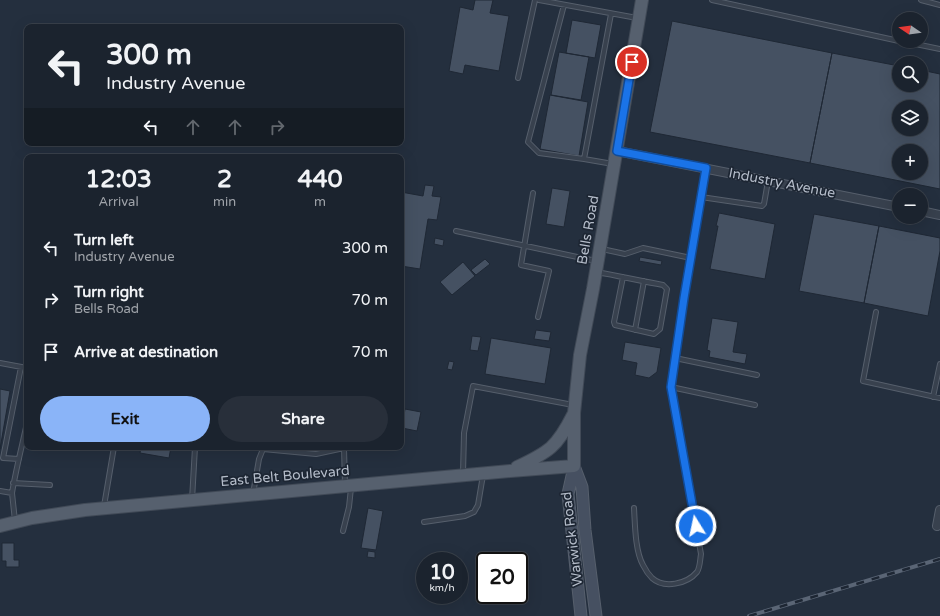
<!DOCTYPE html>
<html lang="en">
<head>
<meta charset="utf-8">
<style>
	body { margin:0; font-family:"Varela Round",sans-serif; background:#282f3a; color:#f1f3f6; height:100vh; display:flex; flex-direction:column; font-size:15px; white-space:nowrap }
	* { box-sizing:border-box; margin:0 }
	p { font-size:13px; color:#a0a4aa }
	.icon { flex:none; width:22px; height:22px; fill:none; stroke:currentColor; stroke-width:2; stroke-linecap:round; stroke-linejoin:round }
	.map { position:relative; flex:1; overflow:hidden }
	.panel { position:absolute; left:24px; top:154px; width:380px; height:296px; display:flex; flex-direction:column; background:#1b232e; border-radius:8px; box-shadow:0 4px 16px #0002,0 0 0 1px #39404a }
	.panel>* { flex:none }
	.guide { position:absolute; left:24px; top:24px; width:380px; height:122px; border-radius:8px; box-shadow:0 4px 16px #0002,0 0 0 1px #39404a; background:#1b232e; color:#f1f3f6; overflow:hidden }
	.needle { width:26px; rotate:283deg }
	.tools { position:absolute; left:892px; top:12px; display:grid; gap:8px }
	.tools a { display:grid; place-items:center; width:36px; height:36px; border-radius:50%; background:#1b232e; box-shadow:0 4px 16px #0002,0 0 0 1px #39404a; font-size:20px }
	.speed { position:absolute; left:416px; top:552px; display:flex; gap:8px; font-size:20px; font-weight:700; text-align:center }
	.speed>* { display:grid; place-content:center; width:52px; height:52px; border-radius:50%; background:#1b232e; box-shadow:0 4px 16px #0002,0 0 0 1px #39404a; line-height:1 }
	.speed small { font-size:10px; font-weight:400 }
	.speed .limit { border:2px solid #111; border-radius:6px; background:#fff; color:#111 }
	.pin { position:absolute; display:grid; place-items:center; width:34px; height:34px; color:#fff; margin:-17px; border:2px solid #fff; border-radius:50%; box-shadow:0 1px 4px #0007 }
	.me { position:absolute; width:44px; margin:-22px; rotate:350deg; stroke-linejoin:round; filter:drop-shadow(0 0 3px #0008) }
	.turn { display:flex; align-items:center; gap:14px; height:84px; padding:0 16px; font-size:18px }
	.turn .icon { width:52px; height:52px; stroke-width:2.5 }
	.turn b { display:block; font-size:28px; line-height:34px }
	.lanes { display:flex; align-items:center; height:38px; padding:0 16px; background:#0003; justify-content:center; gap:20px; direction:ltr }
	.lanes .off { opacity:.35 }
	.eta { display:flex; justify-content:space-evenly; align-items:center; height:68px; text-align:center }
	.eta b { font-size:24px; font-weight:700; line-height:28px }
	.cta { display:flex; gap:8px; margin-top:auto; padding:8px 16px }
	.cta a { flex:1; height:46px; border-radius:24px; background:#8ab4f8; color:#111; font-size:16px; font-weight:700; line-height:46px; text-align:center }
	.cta a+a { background:#282f3a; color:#f1f3f6 }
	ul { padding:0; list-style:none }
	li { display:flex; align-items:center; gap:12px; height:52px; padding:0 16px }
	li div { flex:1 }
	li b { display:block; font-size:15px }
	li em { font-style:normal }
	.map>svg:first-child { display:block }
	.building { fill:#455162; stroke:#1f2835; fill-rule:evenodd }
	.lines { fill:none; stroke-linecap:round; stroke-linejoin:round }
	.service-casing { stroke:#565f6c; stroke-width:6 }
	.minor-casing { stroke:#565f6c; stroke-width:10 }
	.secondary-casing { stroke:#565f6c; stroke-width:13 }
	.primary-casing { stroke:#414a57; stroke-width:14 }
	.service { stroke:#38414e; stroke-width:4 }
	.minor { stroke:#38414e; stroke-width:8 }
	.secondary { stroke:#465061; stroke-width:11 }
	.primary { stroke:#56606e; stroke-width:12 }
	.rail-casing { stroke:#5a6575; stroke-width:4 }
	.rail { stroke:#1d2633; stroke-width:2.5; stroke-dasharray:8; stroke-linecap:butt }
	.route-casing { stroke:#114b97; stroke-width:10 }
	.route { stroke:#1a73e8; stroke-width:7 }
	.labels { text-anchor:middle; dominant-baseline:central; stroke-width:3.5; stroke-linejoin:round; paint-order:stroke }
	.street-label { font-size:14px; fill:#b4bcc9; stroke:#1d2633 }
</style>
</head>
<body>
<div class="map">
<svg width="940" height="616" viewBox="0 0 940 616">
	<rect width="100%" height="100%" fill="#242f3e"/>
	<path class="building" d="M475,0h18l-3,13 19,3 -10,55 -34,-6 -2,9 -14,-3 11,-64 13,3z
		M572,20l29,5 -6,33 -29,-5z
		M672,21l160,32 -22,110 -160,-31z
		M559,52l30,5 -8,43 -30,-5z
		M832,53l67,13v19h22v-15l19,4v115l-130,-26zM899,107h22v22h-22zM899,151h22v22h-22z
		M550,95l38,7 -9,54 -39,-7z
		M425,185l9,1 -2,10 9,1 -4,23 -9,-1 -8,50 -19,-3v-74l22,4z
		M552,188l18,3 -6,36 -18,-3z
		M719,213l56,11 -10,55 -55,-10 8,-43h-2z
		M814,214l65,12 -15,77 -65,-12z
		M879,226l61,12v13l-12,65 -64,-13z
		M435,238l9,2 -1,6 -9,-2z
		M640,257l22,4 -1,4 -22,-4z
		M485,259l5,5 -14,11 -5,-5z
		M463,262l12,14 -23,19 -12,-13z
		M712,318l26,4 -5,30 14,2 -2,10 -36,-7 1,-6 -3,-1z
		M536,330l15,2 -2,9 -15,-2z
		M472,336l9,1 -3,14 -8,-1z
		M491,338l60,10 -6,36 -60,-10z
		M625,342l36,6 -4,24 -8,6 -14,-3 2,-12 -15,-3z
		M449,361l5,1 -2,8 -5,-1z
		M0,389l10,2 -10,58z
		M405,409l16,3 -4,19 -15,-3z
		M141,447h30l-2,11 -29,-5z
		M368,508l15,3 -7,39 -15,-2z
		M2,543h12v17h5v7h-13v-6h-4z
		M368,551l7,1v6l-8,-1z"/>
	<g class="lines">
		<g class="service-casing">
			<path id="service" d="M539,0l98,18
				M712,0l187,41
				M921,0l19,5
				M564,5l-36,137 11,11 45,6
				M611,14l-27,145 29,5
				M901,41l39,8
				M518,78l17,-78
				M533,193l-12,72 28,6 -11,46
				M701,197l61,9 2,-2 4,-23
				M456,231l140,30
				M602,249l23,5 18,-6 48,10
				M597,272c22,4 44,9 66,13l4,4 -7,40 -6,5 -39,-9 -1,-3 9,-45
				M876,312l-13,69 77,17
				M635,330l9,-49
				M675,358l82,17
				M0,363l27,5
				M671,387l84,18
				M933,397l7,-33
				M19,459l-16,-1 18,-91
				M463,474l1,-41 9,-47 100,19
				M13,483l37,2
				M0,491l12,2 3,28
				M12,493c4,-24 10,-47 15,-70
				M253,494l6,-35 4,-10 53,5 28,-6 1,37
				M192,500l3,-53
				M104,506l10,-59
				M634,508c1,16 1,43 9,57 2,4 6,10 9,13 12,11 35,6 45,-6 3,-4 3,-12 4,-18l-30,-167 13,-89 22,-129
				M424,522l41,-6 9,-4 4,-7 5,-30
				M343,531l6,-24 2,-19"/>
		</g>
		<g class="minor-casing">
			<path id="minor" d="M617,151l282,56
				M921,211l19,4
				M937,526l3,-16"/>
		</g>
		<g class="secondary-casing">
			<path id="secondary" d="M574,466l8,21 3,43 11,86
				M574,467l-6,27 13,122"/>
		</g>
		<g class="primary-casing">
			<path id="primary" d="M517,467c32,-15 40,-20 56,-52
				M0,526l32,-8 53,-8 425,-39 64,-5v-53l6,-58 13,-66 49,-289"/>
		</g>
		<use href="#service" class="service"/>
		<use href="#minor" class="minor"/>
		<use href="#secondary" class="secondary"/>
		<use href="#primary" class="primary"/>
		<g class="rail-casing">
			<path id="rail" d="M749,616l191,-57"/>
		</g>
		<use href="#rail" class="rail"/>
	</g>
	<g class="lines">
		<g class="route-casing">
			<path id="route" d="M632,62l-15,89 89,17 -22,130 -13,89 25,139"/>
		</g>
		<use href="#route" class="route"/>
	</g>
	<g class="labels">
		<g class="street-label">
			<text transform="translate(782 183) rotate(11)">Industry Avenue</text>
			<text transform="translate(588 230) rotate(-80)">Bells Road</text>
			<text transform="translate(285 476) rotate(-5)">East Belt Boulevard</text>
			<text transform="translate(572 539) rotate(-97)">Warwick Road</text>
		</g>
	</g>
</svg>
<div class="tools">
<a><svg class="needle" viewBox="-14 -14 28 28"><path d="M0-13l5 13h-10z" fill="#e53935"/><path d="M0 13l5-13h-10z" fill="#a0a4aa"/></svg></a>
<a><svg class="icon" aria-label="search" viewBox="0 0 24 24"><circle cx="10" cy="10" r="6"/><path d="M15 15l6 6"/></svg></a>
<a><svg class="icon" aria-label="layers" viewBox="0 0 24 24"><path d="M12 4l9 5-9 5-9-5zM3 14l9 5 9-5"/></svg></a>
<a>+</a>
<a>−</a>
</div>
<div class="speed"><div>10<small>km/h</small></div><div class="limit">20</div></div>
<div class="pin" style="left:632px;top:62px;background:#d93025"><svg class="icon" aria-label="arrive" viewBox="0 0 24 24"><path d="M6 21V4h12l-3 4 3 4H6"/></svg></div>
<svg class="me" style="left:696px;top:526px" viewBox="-20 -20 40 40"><circle r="17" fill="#1a73e8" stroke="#fff" stroke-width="3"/><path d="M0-11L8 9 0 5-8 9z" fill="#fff"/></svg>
<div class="guide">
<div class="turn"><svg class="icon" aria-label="left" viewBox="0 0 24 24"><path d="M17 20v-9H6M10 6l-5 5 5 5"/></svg><div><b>300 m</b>Industry Avenue</div></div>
<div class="lanes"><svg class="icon" aria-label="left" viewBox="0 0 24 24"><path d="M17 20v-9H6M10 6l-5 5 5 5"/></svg><svg class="icon off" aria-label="ahead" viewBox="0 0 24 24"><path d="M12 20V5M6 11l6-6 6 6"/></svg><svg class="icon off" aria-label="ahead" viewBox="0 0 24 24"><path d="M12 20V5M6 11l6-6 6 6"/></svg><svg class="icon off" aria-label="right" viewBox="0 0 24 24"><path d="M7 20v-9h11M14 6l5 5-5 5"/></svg></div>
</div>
<section class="panel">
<div class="eta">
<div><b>12:03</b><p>Arrival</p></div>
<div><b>2</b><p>min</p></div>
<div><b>440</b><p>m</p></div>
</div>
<ul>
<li><svg class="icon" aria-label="left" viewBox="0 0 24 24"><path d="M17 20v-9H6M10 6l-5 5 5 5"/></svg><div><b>Turn left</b><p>Industry Avenue</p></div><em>300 m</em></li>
<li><svg class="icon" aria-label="right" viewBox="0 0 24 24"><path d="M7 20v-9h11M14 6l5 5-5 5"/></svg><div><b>Turn right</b><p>Bells Road</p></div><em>70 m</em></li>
<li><svg class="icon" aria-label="arrive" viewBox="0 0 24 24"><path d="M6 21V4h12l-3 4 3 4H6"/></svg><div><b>Arrive at destination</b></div><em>70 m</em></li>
</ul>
<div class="cta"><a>Exit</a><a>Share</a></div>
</section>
</div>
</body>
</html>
